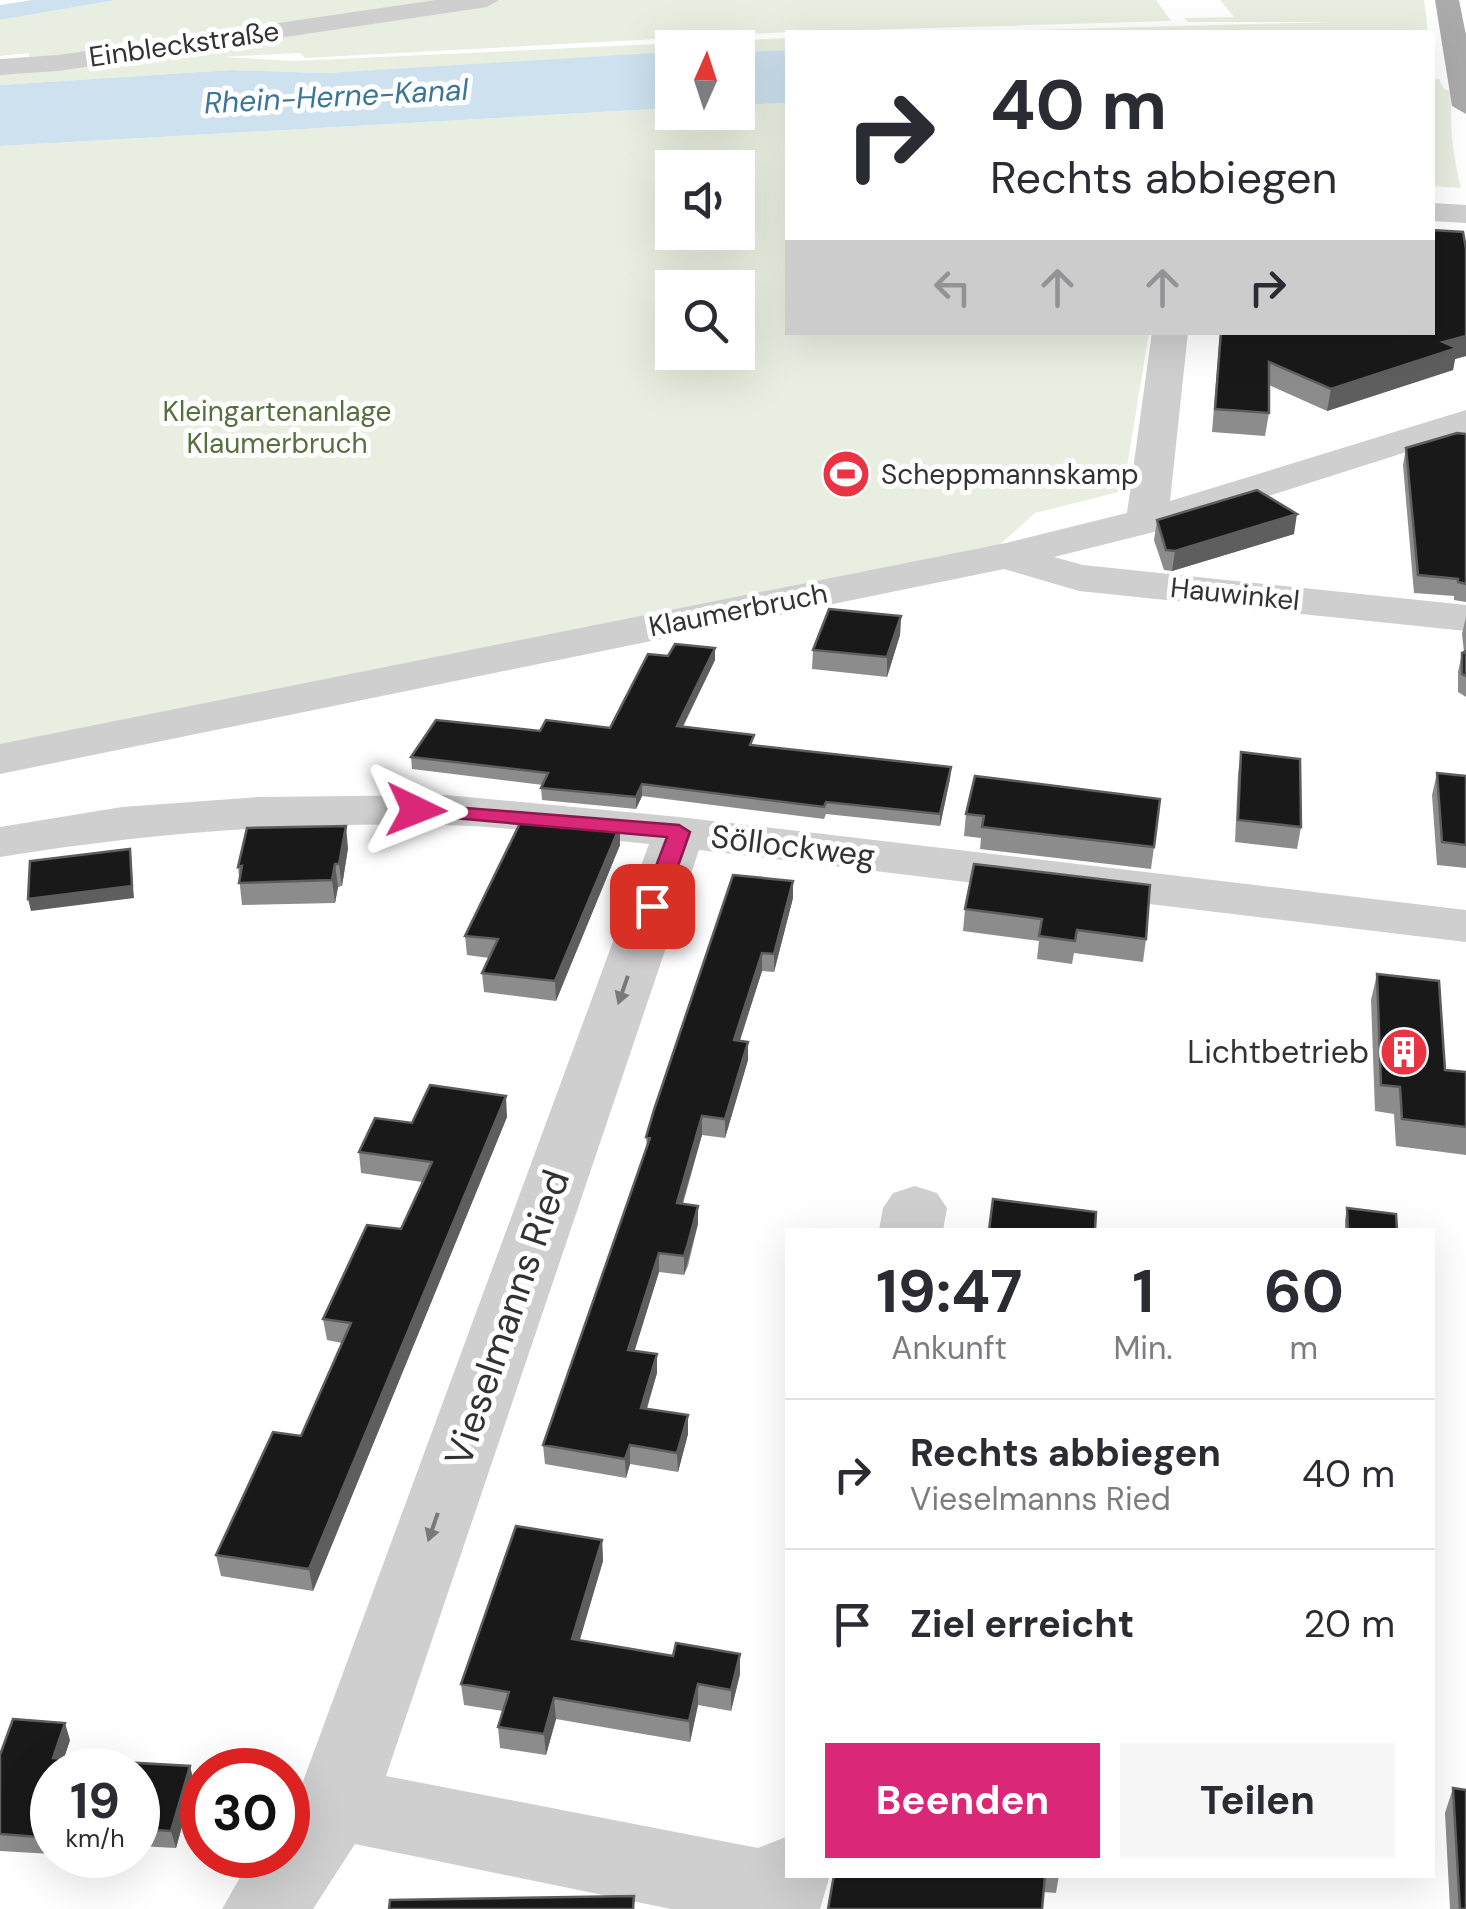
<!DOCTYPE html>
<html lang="de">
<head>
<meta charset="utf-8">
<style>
	body { margin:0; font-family:"DM Sans",sans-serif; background:#f7f7f7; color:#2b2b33; height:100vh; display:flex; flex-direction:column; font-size:38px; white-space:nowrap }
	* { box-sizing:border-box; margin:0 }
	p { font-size:32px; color:#7c7c81 }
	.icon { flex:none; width:55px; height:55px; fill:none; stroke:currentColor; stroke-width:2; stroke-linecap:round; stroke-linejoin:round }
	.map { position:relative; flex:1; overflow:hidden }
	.details { position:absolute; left:785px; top:1228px; width:650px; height:650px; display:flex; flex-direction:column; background:#fff; border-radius:0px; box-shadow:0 10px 40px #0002 }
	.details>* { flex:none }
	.top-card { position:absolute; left:785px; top:30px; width:650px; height:305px; border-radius:0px; box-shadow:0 10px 40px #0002; background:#fff; color:#2b2b33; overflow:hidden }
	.needle { width:65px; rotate:3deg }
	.tools { position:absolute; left:655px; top:30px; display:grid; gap:20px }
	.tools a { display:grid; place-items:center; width:100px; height:100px; border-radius:0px; background:#fff; box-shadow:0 10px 40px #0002; font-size:50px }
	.speed { position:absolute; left:30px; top:1748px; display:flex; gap:20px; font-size:50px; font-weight:700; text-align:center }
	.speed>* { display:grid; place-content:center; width:130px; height:130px; border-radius:50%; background:#fff; box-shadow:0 10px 40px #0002; line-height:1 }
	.speed small { font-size:25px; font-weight:400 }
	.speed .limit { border:15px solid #d22; background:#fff; color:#111 }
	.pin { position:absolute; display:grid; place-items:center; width:85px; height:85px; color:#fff; margin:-42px; border-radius:20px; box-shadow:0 5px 15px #0006 }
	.me { position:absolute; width:110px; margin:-55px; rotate:92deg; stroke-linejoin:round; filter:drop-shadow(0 0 8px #0008) }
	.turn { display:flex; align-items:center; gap:35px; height:210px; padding:0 40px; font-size:45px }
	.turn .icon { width:130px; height:130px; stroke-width:2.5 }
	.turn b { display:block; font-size:70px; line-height:85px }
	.lanes { display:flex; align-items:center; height:95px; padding:0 40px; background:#0003; justify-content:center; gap:50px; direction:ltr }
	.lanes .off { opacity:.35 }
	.eta { display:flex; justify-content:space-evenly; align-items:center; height:170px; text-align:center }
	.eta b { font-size:60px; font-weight:700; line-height:70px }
	.action { display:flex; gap:20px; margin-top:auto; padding:20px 40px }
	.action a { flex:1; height:115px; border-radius:0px; background:#db2777; color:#fff; font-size:40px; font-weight:700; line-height:115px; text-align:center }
	.action a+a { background:#f7f7f7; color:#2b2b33 }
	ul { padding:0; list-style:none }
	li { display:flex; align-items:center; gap:30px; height:150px; padding:0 40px; border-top:2px solid #e1e1e2 }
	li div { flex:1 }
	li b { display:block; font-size:38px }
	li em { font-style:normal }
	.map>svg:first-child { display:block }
	.green { fill:#e8efe0; fill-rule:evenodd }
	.water { fill:#cde2ee }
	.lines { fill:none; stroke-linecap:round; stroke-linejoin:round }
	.minor { fill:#cfcfcf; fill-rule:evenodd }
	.major { fill:#aaa; fill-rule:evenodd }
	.wall { fill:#8c8c8c }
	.shaded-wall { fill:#5e5e5e }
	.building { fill:#191919; stroke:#5e5e5e; stroke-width:2.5 }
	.oneway { fill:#797979 }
	.route { fill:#db2777; stroke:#8e194d; stroke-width:2.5 }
	.labels { text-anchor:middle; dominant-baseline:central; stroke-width:10; stroke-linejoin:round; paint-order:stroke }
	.far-street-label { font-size:28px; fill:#323232; stroke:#fff }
	.far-park-label { font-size:28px; fill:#56703d; stroke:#fff }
	.far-poi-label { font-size:28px; fill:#323232; stroke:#fff; text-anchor:start }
	.far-water-label { font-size:30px; font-style:italic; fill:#3c7597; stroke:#fff }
	.street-label { font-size:32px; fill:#323232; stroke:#fff }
	.poi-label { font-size:32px; fill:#323232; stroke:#fff; text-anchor:end }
	.near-street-label { font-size:38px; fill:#323232; stroke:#fff }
</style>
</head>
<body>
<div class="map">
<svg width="1466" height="1909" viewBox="0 0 1466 1909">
	<rect width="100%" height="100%" fill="#fff"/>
	<path class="green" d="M116,0h356l-441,62 -3,-9 -28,3v-36z
		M503,0h653l15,21 -383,11 -483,26 -5,-5 -78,4 73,4 492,-23v12l-49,2v-4h-66l-4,7 -341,18 -96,-3 -231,15v-15l165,-9 -82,1z
		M1220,0h204l4,32h-469l373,-10h-145l-2,-4 49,-1z
		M1432,79h7l5,10 9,3c-5,29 1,68 8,96l-28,-2z
		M787,103l1,229 361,1 -26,158 -88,22 -39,35 -996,216v-618l672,-38v4h66v-7zM672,168h66v64h-66zM672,288h66v64h-66z"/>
	<path class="water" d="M32,0h84l-116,20v-15z
		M787,50v53l-49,2v-53z
		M670,52h2v56l-672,38v-61l231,-15 96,3z"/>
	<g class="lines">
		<path class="minor" d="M436,0h63l-12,7 -429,64 -58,4v-16l58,-4z
			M1432,203l34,2v18l-34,-2z
			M1152,332h36l-18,169 296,-91v23l-304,97 -108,27 29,8 383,40v26l-387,-40 -75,-22 -1004,205v-30l1006,-201 121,-30z
			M446,795l233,22 787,93v32l-767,-92 -313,926 372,72 30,-12v39h42l-10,34h-149l-316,-65 -42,65h-91l31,-54h35v-50l14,-21 347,-940c-68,-6 -138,-18 -206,-19 -150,-3 -295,8 -443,32v-30l122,-20 136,-10z
			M915,1186l22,7 10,15 -4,22h-64l4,-22 10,-15z"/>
		<path class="major" d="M1435,0h24l7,35v79l-14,-8z"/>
	</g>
	<path class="wall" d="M1466,249v107l-11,3 -2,11 -126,41 -58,-26v28l-4,23 -53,-4 8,-100h212z
		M1466,434v168l-12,-2v-4l-40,-3 -11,-128 3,-17z
		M1157,520l137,14 -122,37 -8,-1 -10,-30z
		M901,616l-1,19 -13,42 -75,-8 1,-19z
		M1466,617v80l-8,-5v-20l4,-19 2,-1 -2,-18z
		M715,648v12l-32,67 71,19 197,21 -1,12 -10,47 -114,-12 -2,5 -182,-23 -6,13 -94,-9 -1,-12 2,-3 -131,-16 -1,-12 129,-26 70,-3 58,-72z
		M1241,752l60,75 -4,22 -62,-7 3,-68z
		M1437,773l29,3v92l-29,-3 -5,-70z
		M975,776l179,71 -3,22 -171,-20 1,-11 -17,-2 2,-22z
		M620,826v19l-64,156 -72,-9 -2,-19 7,-15 -22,-3 -2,-19z
		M348,848l-6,38 -4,1 -3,16 -93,2 -4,-38z
		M974,864l172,75 -3,23 -69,-9 -2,11 -35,-5 2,-18 -76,-10 2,-22z
		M793,898l-19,74 -12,-1 -22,70 8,19 -23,78 -23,-3 -19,69 15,2v18l-10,42 -4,9 -25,-3 -25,79 23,3v19l-10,36 41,6v19l-10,38 -48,-8 -4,14 -81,-14 -2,-19 104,-297 -1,-11z
		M1377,974l68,96 21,2v83l-70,-9 -2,-32 -19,-3 -4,-111z
		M507,1117l-194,474 -92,-15 -5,-21 85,-119 41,-93 -15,-3 -4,-21 78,-90 21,-47 -61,-9 -2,-21 53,-29z
		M1347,1208l50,22h-52v-10z
		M602,1540l1,21 -24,79 94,16 67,-2v20l-9,37 -33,-6 -8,37 -134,-23 -10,36 -46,-7 -2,-21 5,-16 -39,-6 -3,-21z
		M70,1740l-6,18 126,8 4,17 -18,65 -38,-2v-76h-86v84l-52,-3v-96z
		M1453,1788l13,121h-16l-5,-96z
		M63,1855h38l-1,2z
		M834,1875h225l-3,18z"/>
	<path class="shaded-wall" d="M1466,336v20l-11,3 -2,11 -126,41 4,-22 112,-47z
		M1297,514l-3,20 -122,37 3,-20z
		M901,616l-1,19 -13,42v-20z
		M715,648v12l-38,78v-12z
		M951,767l-1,12 -10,47v-12z
		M642,784v12l-6,13v-12z
		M346,826l2,22 -6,38 -3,-22z
		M620,826v19l-64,156 -1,-20z
		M130,849l4,49 -103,13 -3,-12z
		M335,864l3,23 -3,16 -3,-23z
		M793,881v17l-19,74v-18z
		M762,953v18l-28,87v-18z
		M748,1042v18l-23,78v-19z
		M506,1096l1,21 -194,474 -4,-22z
		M702,1116v19l-25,86v-18z
		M698,1206v18l-14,51v-19z
		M659,1253v19l-30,97 -1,-19z
		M657,1354v19l-16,54v-19z
		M688,1415v19l-10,38 -1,-19z
		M630,1445v19l-4,14 -1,-19z
		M602,1540l1,21 -29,99 -2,-21z
		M740,1654v20l-9,37v-21z
		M698,1684v21l-8,37 -1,-21z
		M554,1698l2,21 -10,36 -2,-21z
		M65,1723l5,17 -10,30 -7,-12z
		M190,1766l4,17 -18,65 -5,-17z"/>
	<path class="building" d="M1432,230l31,2 3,17v87l-23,6 14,6 -126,41 -62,-27v51l-54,-4 6,-77h211z
		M1457,433l9,1v150l-8,-2v-3l-40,-4 -12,-127z
		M1257,490l40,24 -122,37 -9,-1 -9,-30z
		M829,609l72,7 -14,41 -74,-7z
		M675,644l40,4 -38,78 77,9 -4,10 201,22 -11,47 -114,-12 -2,5 -182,-23 -6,13 -95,-9 7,-15 -137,-16 25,-37 104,11 6,-11 64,8 38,-74 20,2z
		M1466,651v25l-4,-2v-21z
		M1241,752l59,7 1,68 -63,-7z
		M1437,773l29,3v69l-24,-3z
		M975,776l185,23 -6,48 -172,-20 2,-11 -18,-2z
		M524,815l96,11 -65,155 -73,-8 16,-34 -33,-3z
		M346,826l-7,38h-4l-3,16 -93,3 3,-17 -4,1 9,-39z
		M130,849l2,37 -104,13 2,-38z
		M974,864l176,21 -4,54 -69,-9 -2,11 -36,-5 3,-17 -77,-10z
		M733,875l60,6 -19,73 -12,-1 -28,87 14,2 -23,77 -23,-3 -25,87 21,3 -11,41 -3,9 -25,-3 -31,97 29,4 -16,54 47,7 -11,38 -47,-8 -5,14 -82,-14 107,-307 -4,-1 8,-27z
		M1377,974l62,7 6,89 21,2v55l-64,-8 -2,-32 -19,-2z
		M430,1085l76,11 -197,473 -93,-14 57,-123 28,4 50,-113 -28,-4 44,-94 34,4 31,-67 -73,-10 16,-34 37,5z
		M993,1199l103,13 -1,18h-106z
		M1347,1208l49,6 1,16h-49z
		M516,1526l86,14 -30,99 101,17 3,-13 64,11 -9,36 -33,-6 -9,37 -135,-23 -10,36 -46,-7 11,-35 -48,-8z
		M13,1719l52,4 -12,35 137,8 -19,65 -33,-2v-59h-86v68l-52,-4v-79z
		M1453,1788l13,2v119h-6z
		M834,1875h211l-3,34h-214z
		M634,1896l-1,13h-244l1,-9z"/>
	<defs><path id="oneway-solid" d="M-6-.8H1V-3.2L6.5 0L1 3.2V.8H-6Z" transform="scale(2.5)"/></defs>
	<g class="oneway">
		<use href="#oneway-solid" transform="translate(623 990) rotate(109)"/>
		<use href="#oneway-solid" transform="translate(433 1527) rotate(109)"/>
	</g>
	<path class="route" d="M416,804l263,21 11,7 -26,74 -12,7 -11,-7 26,-69 -259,-23 -3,-4z"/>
	<defs>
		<g id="stadium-disc" transform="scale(2.5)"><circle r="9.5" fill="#ea3343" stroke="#fff"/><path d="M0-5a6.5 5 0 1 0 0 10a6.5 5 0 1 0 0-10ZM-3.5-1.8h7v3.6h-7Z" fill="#fff"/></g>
		<g id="building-disc" transform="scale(2.5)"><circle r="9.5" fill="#ea3343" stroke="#fff"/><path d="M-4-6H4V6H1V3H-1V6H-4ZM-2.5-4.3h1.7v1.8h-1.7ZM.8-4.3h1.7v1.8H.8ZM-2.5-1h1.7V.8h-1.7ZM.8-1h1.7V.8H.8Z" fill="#fff"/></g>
	</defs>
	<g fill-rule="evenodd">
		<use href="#stadium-disc" x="846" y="474"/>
		<use href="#building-disc" x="1404" y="1052"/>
	</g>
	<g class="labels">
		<g class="far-street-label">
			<text transform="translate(184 44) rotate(-8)">Einbleckstraße</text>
			<text transform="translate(1235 594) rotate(6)">Hauwinkel</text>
			<text transform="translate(738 610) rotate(-11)">Klaumerbruch</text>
		</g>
		<g class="far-park-label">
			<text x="277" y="411">Kleingartenanlage<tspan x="277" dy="32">Klaumerbruch</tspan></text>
		</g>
		<g class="far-poi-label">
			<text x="881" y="474">Scheppmannskamp</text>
		</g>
		<g class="far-water-label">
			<text transform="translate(336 96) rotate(-3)">Rhein-Herne-Kanal</text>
		</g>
		<g class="street-label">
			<text transform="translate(793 846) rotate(7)">Söllockweg</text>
		</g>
		<g class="poi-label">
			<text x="1369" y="1052">Lichtbetrieb</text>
		</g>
		<g class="near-street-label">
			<text transform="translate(507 1318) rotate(-71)">Vieselmanns Ried</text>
		</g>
	</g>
</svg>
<div class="tools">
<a><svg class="needle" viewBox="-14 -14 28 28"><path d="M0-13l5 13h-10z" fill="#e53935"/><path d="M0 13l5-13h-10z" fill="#7c7c81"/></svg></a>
<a><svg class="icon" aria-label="sound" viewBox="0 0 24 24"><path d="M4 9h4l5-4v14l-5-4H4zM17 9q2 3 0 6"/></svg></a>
<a><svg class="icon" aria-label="search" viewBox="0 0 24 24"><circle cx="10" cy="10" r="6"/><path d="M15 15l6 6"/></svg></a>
</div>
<div class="speed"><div>19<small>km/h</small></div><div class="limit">30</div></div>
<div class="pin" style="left:652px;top:906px;background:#d93025"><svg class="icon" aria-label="arrive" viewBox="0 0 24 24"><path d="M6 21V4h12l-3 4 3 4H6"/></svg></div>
<svg class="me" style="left:416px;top:810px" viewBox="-20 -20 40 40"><path d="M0-17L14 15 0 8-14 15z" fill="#db2777" stroke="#fff" stroke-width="4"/></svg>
<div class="top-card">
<div class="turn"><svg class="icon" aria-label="right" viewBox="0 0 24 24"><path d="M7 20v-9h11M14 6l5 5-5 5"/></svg><div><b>40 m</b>Rechts abbiegen</div></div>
<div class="lanes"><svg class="icon off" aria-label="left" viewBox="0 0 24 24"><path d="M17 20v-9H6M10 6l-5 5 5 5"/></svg><svg class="icon off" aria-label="ahead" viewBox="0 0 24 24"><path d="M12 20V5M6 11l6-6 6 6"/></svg><svg class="icon off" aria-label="ahead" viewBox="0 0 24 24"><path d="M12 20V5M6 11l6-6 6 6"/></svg><svg class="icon" aria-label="right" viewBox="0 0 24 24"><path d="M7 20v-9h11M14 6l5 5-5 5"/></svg></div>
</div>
<section class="details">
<div class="eta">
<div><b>19:47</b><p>Ankunft</p></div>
<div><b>1</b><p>Min.</p></div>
<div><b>60</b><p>m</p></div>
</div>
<ul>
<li><svg class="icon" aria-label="right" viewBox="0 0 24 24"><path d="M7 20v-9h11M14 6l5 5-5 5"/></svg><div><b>Rechts abbiegen</b><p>Vieselmanns Ried</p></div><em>40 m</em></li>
<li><svg class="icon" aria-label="arrive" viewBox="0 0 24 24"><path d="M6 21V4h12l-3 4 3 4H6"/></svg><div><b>Ziel erreicht</b></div><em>20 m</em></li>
</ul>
<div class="action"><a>Beenden</a><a>Teilen</a></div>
</section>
</div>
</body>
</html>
